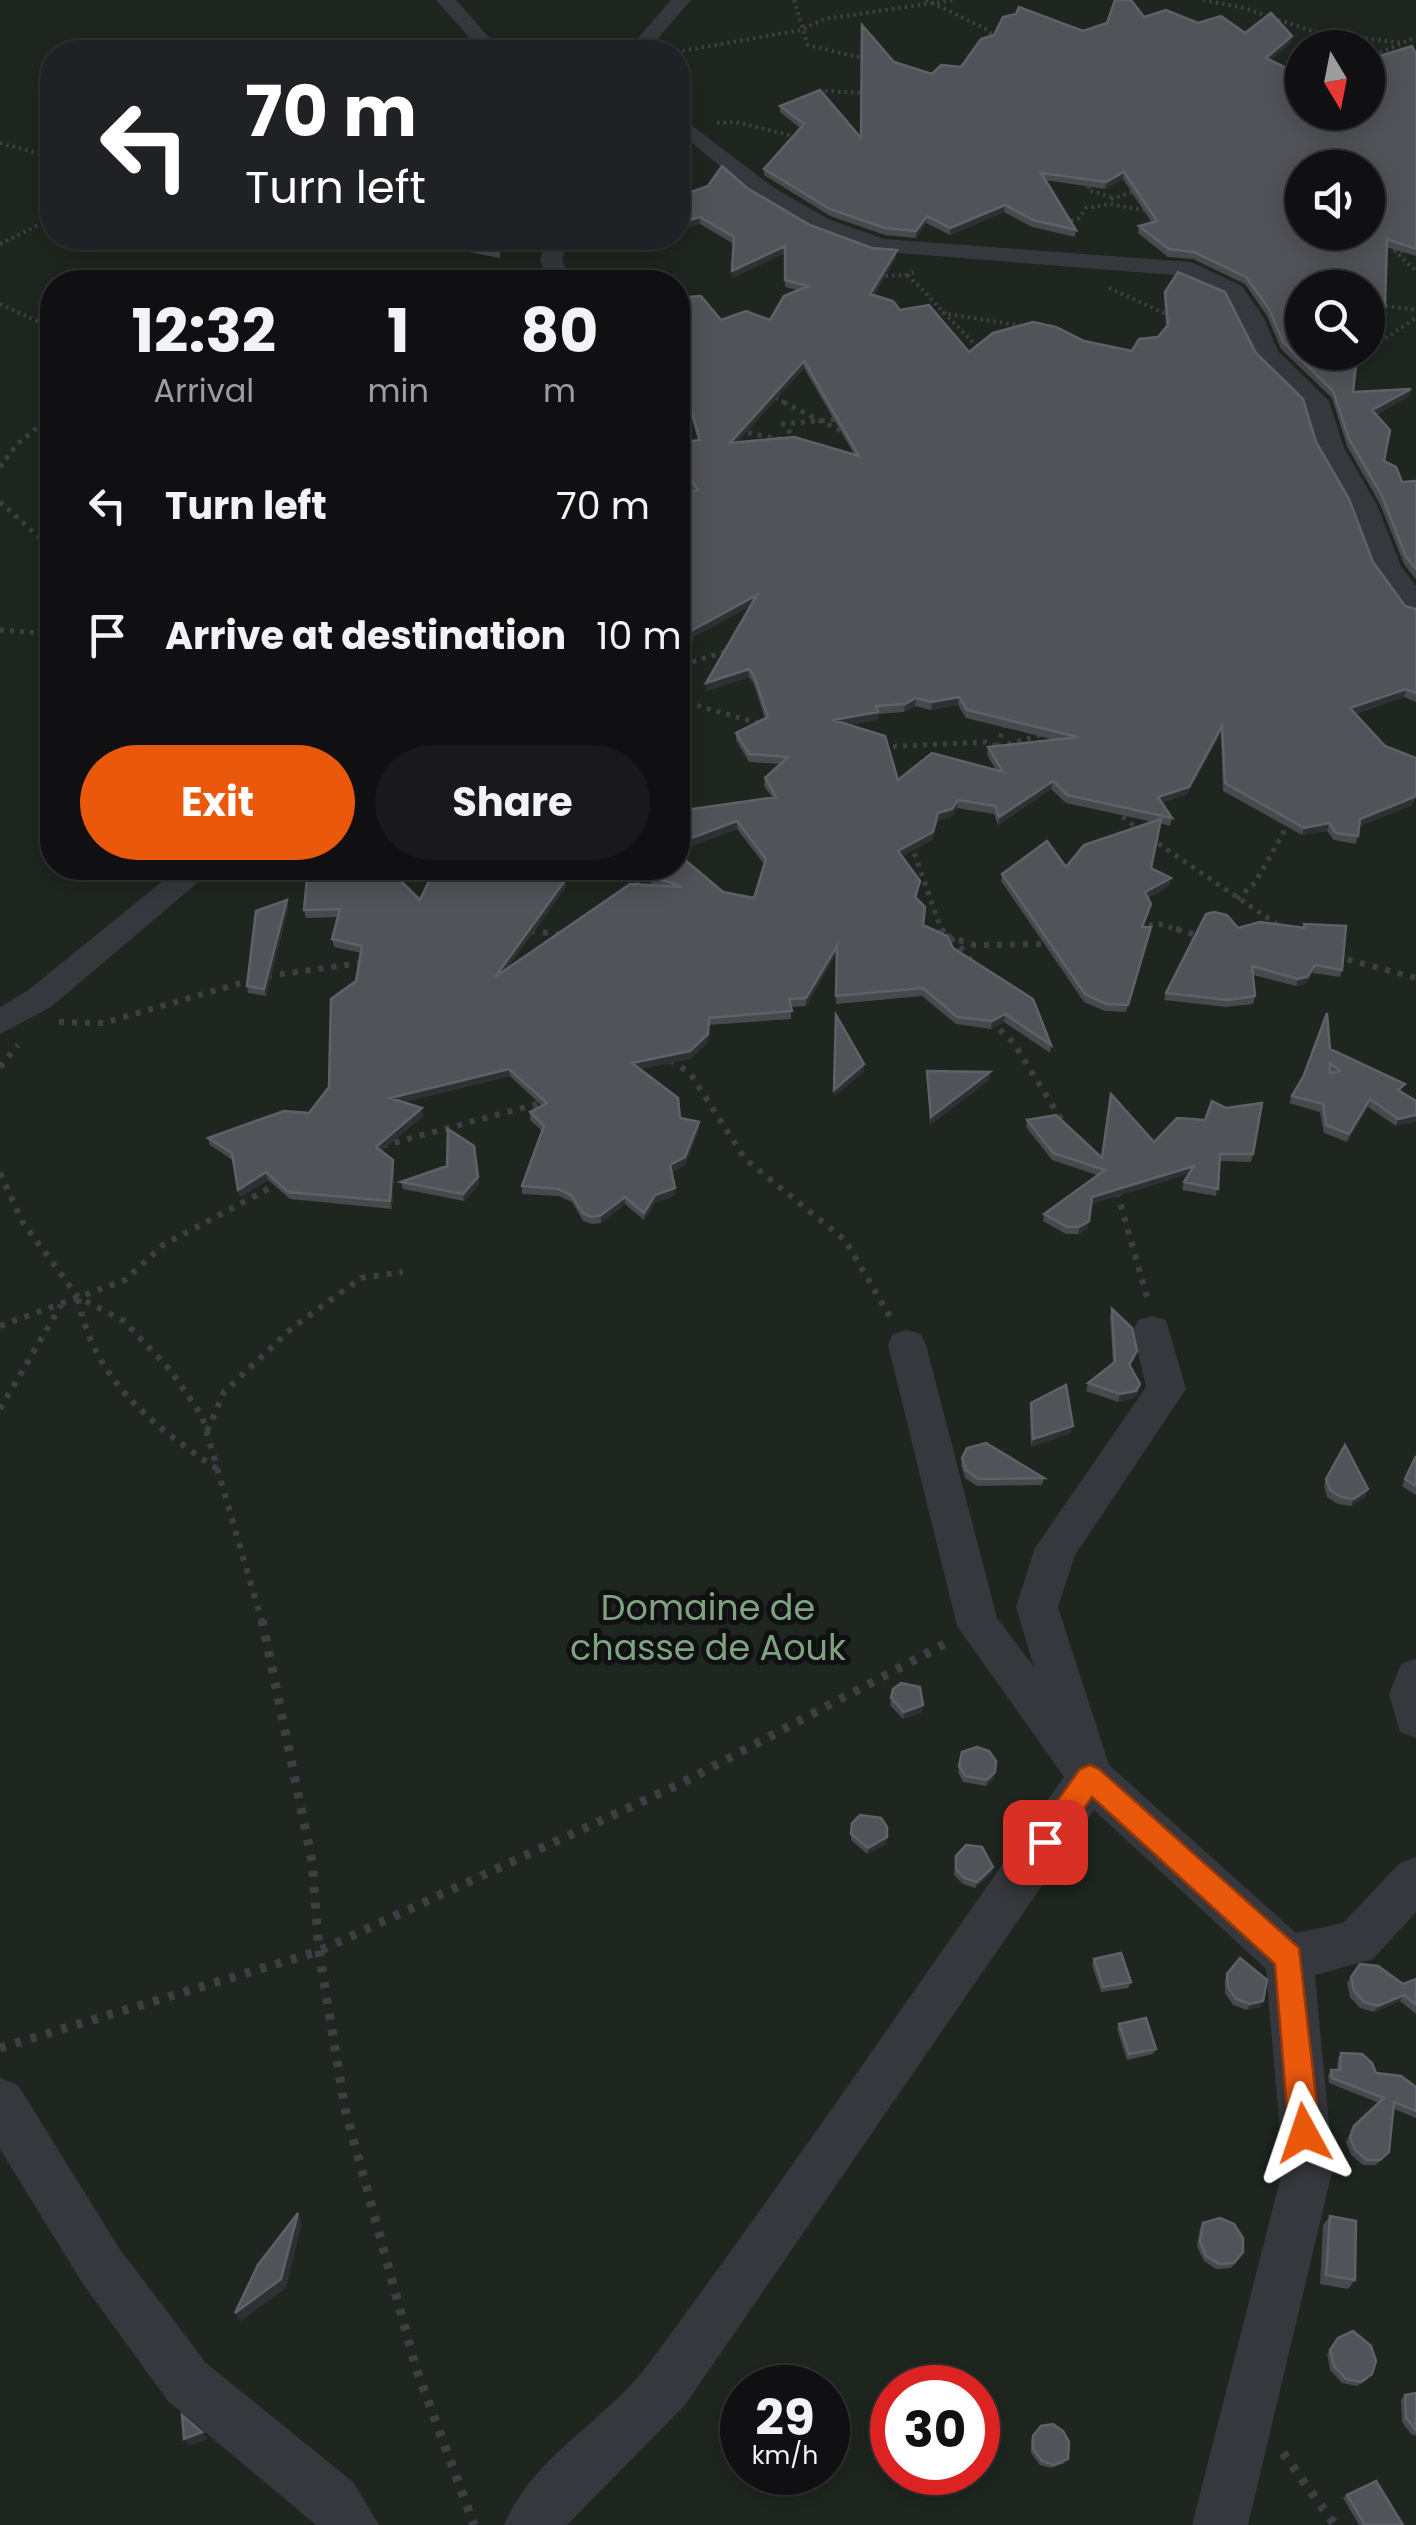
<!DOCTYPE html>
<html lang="en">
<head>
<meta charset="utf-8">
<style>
	body { margin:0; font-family:Poppins,sans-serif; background:#19191b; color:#f1f3f6; height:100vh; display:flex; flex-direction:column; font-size:38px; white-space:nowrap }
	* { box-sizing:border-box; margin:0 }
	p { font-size:32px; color:#9c9d9f }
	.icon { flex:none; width:55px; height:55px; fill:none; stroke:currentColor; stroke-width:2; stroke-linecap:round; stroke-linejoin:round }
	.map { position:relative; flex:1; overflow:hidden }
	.sheet { position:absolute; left:40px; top:270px; width:650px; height:610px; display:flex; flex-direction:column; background:#101012; border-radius:40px; box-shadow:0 5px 25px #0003,0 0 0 2px #303032 }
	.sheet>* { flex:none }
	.guide { position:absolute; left:40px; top:40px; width:650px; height:210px; border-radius:40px; box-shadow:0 5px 25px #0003,0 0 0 2px #303032; background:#202124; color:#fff; overflow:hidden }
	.needle { width:65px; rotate:170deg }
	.buttons { position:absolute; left:1285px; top:30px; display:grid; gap:20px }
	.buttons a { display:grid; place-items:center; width:100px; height:100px; border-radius:50%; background:#101012; box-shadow:0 5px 25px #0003,0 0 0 2px #303032; font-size:50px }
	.speed { position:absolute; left:720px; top:2365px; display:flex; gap:20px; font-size:50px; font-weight:700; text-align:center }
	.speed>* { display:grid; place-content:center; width:130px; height:130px; border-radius:50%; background:#101012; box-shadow:0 5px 25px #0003,0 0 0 2px #303032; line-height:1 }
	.speed small { font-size:25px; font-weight:400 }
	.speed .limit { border:15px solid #d22; background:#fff; color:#111 }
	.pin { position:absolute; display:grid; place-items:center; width:85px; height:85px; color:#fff; margin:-42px; border-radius:20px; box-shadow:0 5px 15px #0006 }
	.me { position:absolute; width:110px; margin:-55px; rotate:355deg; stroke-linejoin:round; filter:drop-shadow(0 0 8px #0008) }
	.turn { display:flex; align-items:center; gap:35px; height:210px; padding:0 40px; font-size:45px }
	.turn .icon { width:130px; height:130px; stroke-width:2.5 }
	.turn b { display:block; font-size:70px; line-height:85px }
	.eta { display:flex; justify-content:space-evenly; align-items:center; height:170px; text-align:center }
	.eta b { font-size:60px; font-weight:700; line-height:70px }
	.action { display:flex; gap:20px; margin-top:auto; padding:20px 40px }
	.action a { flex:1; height:115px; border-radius:60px; background:#ea580c; color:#fff; font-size:40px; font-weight:700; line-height:115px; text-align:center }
	.action a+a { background:#19191b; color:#f1f3f6 }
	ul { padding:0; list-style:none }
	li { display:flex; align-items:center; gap:30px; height:130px; padding:0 40px }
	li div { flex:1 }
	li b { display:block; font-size:38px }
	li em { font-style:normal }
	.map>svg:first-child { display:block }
	.green { fill:#1e261f; fill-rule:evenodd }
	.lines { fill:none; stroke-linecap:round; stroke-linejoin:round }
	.path-far3 { stroke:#3d3f44; stroke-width:4; stroke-dasharray:2.5 4; stroke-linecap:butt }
	.path-far2 { stroke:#3d3f44; stroke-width:5; stroke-dasharray:4 6; stroke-linecap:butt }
	.path-far1 { stroke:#3d3f44; stroke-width:6; stroke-dasharray:5 8; stroke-linecap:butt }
	.path { stroke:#3d3f44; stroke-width:9; stroke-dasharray:6 10; stroke-linecap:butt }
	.street { fill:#37383d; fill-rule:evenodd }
	.wall { fill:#47494d; fill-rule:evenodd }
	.shaded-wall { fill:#2f3033 }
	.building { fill:#525359; stroke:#5f6168; stroke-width:2.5; fill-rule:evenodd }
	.route { fill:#ea580c; stroke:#983908; stroke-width:2.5 }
	.labels { text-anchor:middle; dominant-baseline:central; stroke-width:10; stroke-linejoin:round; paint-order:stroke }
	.park-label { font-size:35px; fill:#7fa381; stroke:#111113 }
</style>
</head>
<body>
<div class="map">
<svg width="1416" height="2525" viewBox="0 0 1416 2525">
	<rect width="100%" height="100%" fill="#161618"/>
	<path class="green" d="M0,0h1416v2525h-1416zM1302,48h66v64h-66zM52,52h626v186h-626zM1302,168h66v64h-66zM52,282h626v586h-626zM1302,288h66v64h-66zM742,2388h86v84h-86zM892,2388h86v84h-86z"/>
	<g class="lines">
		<path class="path-far3" d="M794,0l14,45 59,14
			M926,0l62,30 10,12
			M1203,0l41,8 118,40
			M1333,34l68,9
			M676,52l125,-22 23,-11 130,-19
			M1368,58l48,-21
			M825,91l40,2
			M717,123l19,-1 61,15
			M0,143l52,14
			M1090,180l-2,10 23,7
			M678,193l23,-1
			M1111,199l25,-8
			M1065,223l14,-5 7,-10 24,-4 38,7
			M0,244l52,-26
			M1416,251h-21l21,20
			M914,272l-6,3 73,76
			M879,276l29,-1
			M1109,288l57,26
			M0,304l52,24
			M1379,305l37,5
			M942,313l81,13
			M1380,342l36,-24
			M770,395l18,9"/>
		<path class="path-far2" d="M783,402l60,30
			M678,409l20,8
			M738,431l42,8
			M797,441l-14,-17 55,-5
			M0,467l17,-23 35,-28
			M0,502l52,47
			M0,630l52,4
			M683,665l50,-16
			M678,669l17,-40
			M678,700l87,25
			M883,747l103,-5 18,7
			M998,747l7,-26
			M998,747l46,-13
			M1115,810l25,21
			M1150,838l131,89
			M911,844l31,88
			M621,868l25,22
			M1237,899l18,-16 34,-60
			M1139,926l20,-2 26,8
			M530,931l6,1"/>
		<path class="path-far1" d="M941,929l27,26 3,9
			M1176,929l24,7
			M530,931l32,3
			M934,932l41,13 74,-1
			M1335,956l81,22
			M267,976l101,-14
			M990,1021l23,21 53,85
			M59,1022l44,1 152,-44
			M670,1060l20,13 55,86 100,81 47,80
			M0,1067l18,-22
			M382,1146l166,-45
			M0,1173l23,50 55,74 46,24 47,50 31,45 60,206
			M1117,1192l32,112
			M78,1299c17,84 75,126 142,172
			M0,1326l125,-46 38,-35 118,-63
			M0,1409l61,-104
			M207,1431l17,-39 68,-64 69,-50 42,-6"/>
		<path class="path" d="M262,1620l50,241 7,90 26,158 71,259 58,157
			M0,2048l319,-97 361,-167 272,-144
			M1283,2453l52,72"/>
		<path class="street" d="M436,0h20l46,52h-20z
			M671,0h20l-45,52h-20z
			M678,115l95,72 55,32 56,20 307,23 51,24 22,32 14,33 51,50 15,47 33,57 24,61 15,20v27l-10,-2 -32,-44 -23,-62 -33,-57 -13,-44 -47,-45 -32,-63 -40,-20 -313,-25 -61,-22 -55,-32 -79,-66z
			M547,238h22l-7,22 10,22h-23l-9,-22z
			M179,868h36l-164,139 -51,27v-27l27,-16z
			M1152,1316l14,4 20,69 -111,166 -17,52 51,158 187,168 47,-10 57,-60 16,-6v55l-43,47 -58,16 18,193 -85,357h-56l91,-357 -17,-199 -172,-159 -409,595 -118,120h-63c29,-70 103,-104 146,-163 142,-192 276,-390 414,-585l-107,-151 -69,-281 5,-11 14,-4 14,4 5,11 71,273 37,49 -18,-60 19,-59 111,-161 -13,-56 5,-11z
			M1416,1659v79l-16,-6 -11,-38 12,-30z
			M0,2078l18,7 101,163 87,115 147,119 26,43h-63l-148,-124 -85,-117 -83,-135z"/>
	</g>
	<path class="wall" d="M1144,17l54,6 93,20 -21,17 32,52h66l48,-58v202l-30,-9 -3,67 -6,3 -1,11 -8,5v-45l-20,71 5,33 56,4 -33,19 8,46 18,21 14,-1v99l-12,-16 -24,-60 -33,-58 -15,-48 -51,-49 -14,-33 -22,-32 -52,-25 -25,-2 -30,-24 1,-7 13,-3 -29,-44 -18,10 -60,-9 31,50 -1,7 -43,-10 -28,-15 -54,23 -24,-12 -10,15 -31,-3 -55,-19 -66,-41v-6l36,-41 -20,-16v-6l81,31 33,-75 38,12 151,-43z
		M747,188l63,37 86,32 -22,38 95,57 115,-11 48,10 26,-14 8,-10 -2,-28 1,-7 91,61 60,89 57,120 32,44 11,3v93l-12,-5 -49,17 30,32 31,12v40l-4,7 -53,21 -3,18 -22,-4 -7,-9 -25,4 -79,-44 -2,-58 -34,61 -26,9 11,15 -2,8 -10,-3 -9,45 18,18 -21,12 3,6 -8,23 6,8 -23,77 -21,-1 -21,-9 -83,-121 1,-7 64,-7 87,-45 -87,-19 -15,-14 -53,36 -4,-11 -37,-6 -6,9 -13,3 -6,20 -30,16 18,25 -3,17 6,27 30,23 98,97 -1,8 -46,-31 -13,7 -35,-5 -34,-28 -86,8v-50l-30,52 -15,1v12l-82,6 -1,17 -18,17 -50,10 40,49 19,11 -14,36 -13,7 3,23 -20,8 -11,17 -19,-16 -24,19 -9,1 -9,-3 -11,-19 -13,-6 -37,-2v-8l20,-55 -12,-11v-8l12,-6 -32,-30 -106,26 19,14 -42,35 12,9 1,8 -2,41 -102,-10 -22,-19 -28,17 -6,-36 -24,-16 -2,-7 101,-25 20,-26 27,-106 5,-28 -27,-6 -2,-8 6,-22 -32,1 -2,-8 116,-10 146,-21v8l-59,81 151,-82 -16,-7 -4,-11h40l45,24 31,6 10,-34 -27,-35 -59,22v-40l94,-14 -8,-11 1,-8 15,-14 -31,-2 -13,-22v-7l29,-14 -11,-35 -5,-7 -43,14 45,-85 -73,39v-152l15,-2 -15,-23v-25l20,-2 -11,-41h-9v-95l43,15h49l28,-30 -13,-3v-34l-53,25 2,-34 -34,-20 -22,6v-17zM804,368l50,86 -117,-12zM958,705l8,13 89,22 -67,7 -1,8 9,15 -98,10 -50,-55 29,-5 1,-6 26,-2 11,-6 16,4z
		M514,239l-14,7v12l-36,-7 -1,-7z
		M287,900l1,8 -22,88 -18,-3 -1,-7z
		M1304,924l38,46 -2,7 -27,-4 -8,11 -9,2 -43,-11 2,21 -2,8 -27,3 -62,-7 2,-7 72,-65h65z
		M1330,1049l86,52 -20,25 -28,-19 -21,35 -23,-9 -4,-21 -31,-9 3,-7z
		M927,1071l63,1 -1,8 -59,45z
		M1027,1120l74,37 53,-15 99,12 -2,8 -31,-1 -4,35 -34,-6 2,-8 4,-8 -97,30 -4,25 -9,5h-12l-23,-13 1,-7 53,-39 -45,-15 -26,-33z
		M401,1182l78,2 -15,17 -61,-12z
		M1112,1309l23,49 -5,8 9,25 -5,7 -16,4 -32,-11 2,-8 25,-20 -3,-47z
		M1031,1403l40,30 -40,14 -1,-37z
		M1416,1456v39l-14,-9z
		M962,1458l82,20 -2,7 -65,1 -12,-8 -4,-13z
		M1326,1479l42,10 -3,8 -14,9 -13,-2 -11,-7 -3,-11z
		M893,1689l29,23 -19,7 -13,-14z
		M962,1752l32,26 -8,8 -23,-4 -5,-10z
		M852,1823l34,21 -19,10 -16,-14z
		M956,1856l36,17 -17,15 -12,-4 -9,-9z
		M1094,1959l37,23 -3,6 -27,4 -9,-27z
		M1360,1964l43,20 13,-5v35l-16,-13 -26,11 -14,-4 -10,-11 -3,-14z
		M1227,1974l33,33 -13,3 -14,-5 -8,-12v-14z
		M1119,2024l37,25 -3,5 -26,6 -10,-31z
		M1341,2053l35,20 40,14v31l-22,-9 -5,43 -13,13h-13l-12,-10 -5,-13 8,-16 25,-23 -50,-20 -1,-8 3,-5h6l1,-12z
		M1330,2216l25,64 -7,9 -28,-5 3,-59z
		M1203,2223l37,34 -9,11 -15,1 -12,-8 -7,-15 3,-18z
		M1338,2338l30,41 -11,7 -15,-3 -12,-13 -3,-16z
		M1416,2393v43l-5,-2 -9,-12 -1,-23 4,-4z
		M1033,2436l32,27 -14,5 -11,-3 -9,-12v-13z
		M1347,2495l56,30h-44l-16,-27z"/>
	<path class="shaded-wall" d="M1292,36l-1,7 -26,22 1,-7z
		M1124,172l-1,7 -18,10 1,-7z
		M1005,205l-1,7 -54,23v-7z
		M927,216l-1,7 -10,15v-7z
		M700,217v7l-22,6v-7z
		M503,238h11v1l-14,7v12v-19z
		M785,246v7l-53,25v-7z
		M897,250l-1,7 -26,44v-7z
		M1385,307l-2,7 -9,4 2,-7z
		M1377,321l-1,7 -8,5v-6z
		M804,361v7l-74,82v-7z
		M1411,389l-2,7 -38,22 1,-8z
		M757,595v8l-79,42v-7z
		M749,669v8l-43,14v-8z
		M1406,689l-2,8 -56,19 2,-8z
		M959,697l-1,8 -27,5 1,-8z
		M916,698l-1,8 -11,6 1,-8z
		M878,712l-1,8 -45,8 1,-8z
		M1222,726l-1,7 -34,61 -31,11 2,-8z
		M1053,781l-2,8 -53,36 1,-8z
		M1416,794v4l-4,7 -54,22 2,-8z
		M958,800l-1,8 -6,9 -13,3 -6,20 -35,19 1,-8 40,-38z
		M737,821v8l-59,22v-8z
		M1329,823l-2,8 -25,4 2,-7z
		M1171,878l-2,8 -25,14 1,-8z
		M566,879v8l-71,97v-7z
		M287,900l1,8 -22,88 -2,-7z
		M837,946l-1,8 -30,52v-8z
		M1315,965l-2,8 -8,11 -9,2 2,-7z
		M1005,1014l-1,8 -13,7 1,-8z
		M709,1018l-1,24 -18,17 -58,12v-8z
		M864,1064v8l-30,25v-7z
		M509,1069l1,7 -118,29 -2,-7z
		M990,1072l-1,8 -59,45 1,-8z
		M1370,1099l-2,8 -21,35 2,-8z
		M422,1108l1,8 -46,38 -1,-7z
		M1416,1115v7l-20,4 2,-7z
		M699,1122v7l-14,36 -15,8v-8z
		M393,1160l1,8 -2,41 -2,-8z
		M1194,1166l-2,7 -101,31 1,-7z
		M266,1172l2,8 -28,17 -2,-7z
		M478,1177l1,7 -15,17 -1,-7z
		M675,1188v7l-20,8 -11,17v-7l11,-18z
		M625,1197v7l-24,19v-8z
		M1089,1221l-2,8 -9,5 1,-7z
		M1140,1384l-1,7 -5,7 -16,4 2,-8z
		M1073,1426l-2,7 -40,14 2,-8z
		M1368,1489l-3,8 -14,9 3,-7z
		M923,1705l-1,7 -19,7 1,-7z
		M995,1772l-1,6 -8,8 1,-6z
		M887,1837l-1,7 -19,10 1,-6z
		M993,1867l-1,6 -17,15 2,-6z
		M1404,1995l-4,6 -26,11 4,-6z
		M1263,2001l-3,6 -13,3 3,-6z
		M298,2213l4,10 -16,65 -46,34 -5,-9z
		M202,2432l6,7 -18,7 -6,-7z"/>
	<path class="building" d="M1115,0h16l13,17 22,-7 32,13 23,-7 24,17 26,-20 21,23 -26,22 34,17 2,5v32h66v-49l2,-4 42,-13 4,8v195l-29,-10 -2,68 -9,4 1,10 -9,6v-39h-66v64h47l-3,5 10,8 -3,27 58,-3 -39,21 18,20 -6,31 12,6 6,15 14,-1v88l-10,-12 -24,-61 -33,-57 -16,-48 -50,-49 -14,-33 -23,-32 -52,-25 -25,-3 -30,-23 18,-5 -33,-49 -18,10 -65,-9 35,57 -43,-10 -28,-15 -55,23 -23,-12 -11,15 -31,-3 -55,-19 -66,-40 40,-45 -24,-18 40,-16 41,48 1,-113 32,37 38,12 9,-9 20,2 20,-28 13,-4 9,-18 13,-3 3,-7 64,24 24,-8zM1302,168h66v64h-66z
		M722,166l25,22 63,37 62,23 25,2 -27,44 23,7 7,9 29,-5 40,47 24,-19 40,-11 23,5 28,14 48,10 7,-12 19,-2 10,-12 -3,-33 13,-20 47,20 31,61 47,46 13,43 33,57 24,63 32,44 11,3v84l-10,-4 -56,19 35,38 31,12v36l-2,3 -54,22 -2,17 -22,-3 -7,-10 -25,5 -79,-45 -3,-57 -33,61 -31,10 14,21 -105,-23 -14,-14 -54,36 -4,-11 -37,-6 -6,9 -14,4 -5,19 -35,19 22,30 -5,16 10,10 -2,18 24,11 6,12 80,51 18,46 -46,-31 -13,7 -35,-4 -34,-29 -87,8 1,-50 -31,52 -17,1 3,12 -83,7 -1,16 -18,17 -58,12 46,35 2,20 19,4 -14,35 -15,8 5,23 -20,7 -11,18 -19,-16 -24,18 -10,2 -8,-4 -12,-18 -13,-6 -36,-3 22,-60 -14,-14 17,-9 -38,-34 -119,29 32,10 -46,39 17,13 -3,41 -102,-9 -22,-20 -28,18 -6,-37 -24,-15 76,-27 25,2 20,-26 2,-88 25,-18 6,-35 -30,-7 8,-30 -36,1 4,-42h80l32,32 14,-30 132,9 -71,98 135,-93 52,3 -40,-15 -2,-4h38v-14l45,38 31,6 12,-39 -29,-38 -59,22v-32l98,-14 -11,-19 23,-21 -39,-3 -13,-21 32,-16 -14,-41 -5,-7 -43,14 51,-88 -79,43v-145l20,-3 -20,-29v-18l22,-3 -14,-47h-8v-28l2,-3 -2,-1v-56l10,-8 13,-1 20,24 25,-9 24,9 14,-24 24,-10 -23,-6v-34l-53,25 2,-34 -34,-20 -22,6v-10l13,-21 17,-6zM804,361l55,95 -65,-19 -64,6zM959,697l8,13 111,27 -90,10 15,25 -71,-19 -34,27 -13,-44 -52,-16 45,-8 -2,-6 29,-2 11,-6 16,4z
		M466,238h37l-3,1 -1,12 -36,-7z
		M1161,819l-10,49 20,10 -26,14 6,12 -9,23h9l-23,78 -22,-1 -21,-10 -83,-120 45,-33 19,26 18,-22z
		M287,900l-23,89 -17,-3 9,-75z
		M1214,912l13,3 11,13 22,-6 45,6 -1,-4 42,2 -4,44 -27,-5 -8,12 -9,2 -46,-13 3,30 -27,4 -62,-7 40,-79z
		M1327,1013l3,36 75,35 -7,6 18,11v14l-18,4 -28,-20 -21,35 -23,-9 -3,-21 -31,-8 12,-21zM1330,1063l10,8 -10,2z
		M836,1015l28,49 -30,26z
		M927,1071l63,1 -59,45z
		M1111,1094l43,48 23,-24 28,2 7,-19 14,7 36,-5 -9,51h-33l-2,35 -34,-7 10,-16 -102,31 -3,24 -10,6h-12l-23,-13 61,-44 -52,-17 -26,-33 29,-5 46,43z
		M448,1129l26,17 4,31 -15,17 -62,-12 46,-16z
		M1112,1309l20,19 5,23 -8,13 11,20 -4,7 -16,3 -32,-11 27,-21z
		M1066,1385l7,41 -40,13 -2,-36z
		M986,1443l58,35 -66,1 -12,-9 -4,-12 5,-10z
		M1345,1445l23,44 -14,10 -13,-2 -11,-7 -4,-11z
		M1416,1456v30l-11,-7z
		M901,1683l19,4 3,18 -19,7 -13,-14 2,-9z
		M977,1747l12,4 7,10 -1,11 -8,8 -22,-4 -6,-10 3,-14z
		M860,1815l21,3 6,9v10l-19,11 -17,-14 1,-11z
		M966,1845l16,2 11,20 -16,15 -13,-4 -8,-9v-13z
		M1121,1953l10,29 -28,5 -9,-28z
		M1240,1958l27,22 -4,21 -13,3 -14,-5 -8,-12 -1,-13z
		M1360,1964l18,2 25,18 13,-5v26l-12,-10 -26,11 -14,-4 -10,-11 -3,-14z
		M1146,2018l10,31 -27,5 -10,-30z
		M1341,2053l21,1 10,9 4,10 25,3 15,11v24l-22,-9 -5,50 -9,8h-13l-12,-10 -5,-13 4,-11 30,-28 -52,-20 -1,-8h9z
		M298,2213l-17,66 -46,34 23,-48z
		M1330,2216l26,5 -1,59 -29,-5z
		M1220,2218l14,6 9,14v14l-9,11 -15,1 -13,-8 -6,-14 3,-19z
		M1353,2331l18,15 5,15 -4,13 -11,8 -15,-3 -12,-13 -4,-16 8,-12z
		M1416,2393v37l-10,-12 -1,-23z
		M182,2415l20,17 -18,7z
		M1053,2424l10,7 6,11 -1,17 -14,6 -12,-4 -9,-12v-13l8,-10z
		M1376,2481l27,44h-38l-18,-30z"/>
	<path class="route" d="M1090,1765l9,4 200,179 21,185 -5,11 -11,4 -10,-4 -5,-11 -14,-169 -183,-167 -37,54 -10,4 -10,-4 -4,-9 4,-10 45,-63z"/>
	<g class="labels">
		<g class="park-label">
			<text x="708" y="1607">Domaine de<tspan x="708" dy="40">chasse de Aouk</tspan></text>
		</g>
	</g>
</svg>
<div class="buttons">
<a><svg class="needle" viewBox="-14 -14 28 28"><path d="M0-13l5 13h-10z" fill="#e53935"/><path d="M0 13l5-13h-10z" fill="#9c9d9f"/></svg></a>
<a><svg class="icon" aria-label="sound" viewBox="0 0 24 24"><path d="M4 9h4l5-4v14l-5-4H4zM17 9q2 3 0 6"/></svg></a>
<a><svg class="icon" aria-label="search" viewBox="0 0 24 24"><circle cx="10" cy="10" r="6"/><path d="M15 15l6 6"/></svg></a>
</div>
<div class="speed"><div>29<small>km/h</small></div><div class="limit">30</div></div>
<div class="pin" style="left:1045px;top:1842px;background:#d93025"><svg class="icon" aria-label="arrive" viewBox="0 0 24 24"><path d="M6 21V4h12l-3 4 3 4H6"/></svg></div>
<svg class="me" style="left:1304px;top:2133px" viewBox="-20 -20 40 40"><path d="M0-17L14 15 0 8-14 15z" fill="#ea580c" stroke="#fff" stroke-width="4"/></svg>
<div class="guide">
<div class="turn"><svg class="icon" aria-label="left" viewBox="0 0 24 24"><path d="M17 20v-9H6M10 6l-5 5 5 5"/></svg><div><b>70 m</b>Turn left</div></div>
</div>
<section class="sheet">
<div class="eta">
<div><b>12:32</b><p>Arrival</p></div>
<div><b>1</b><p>min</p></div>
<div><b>80</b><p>m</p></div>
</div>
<ul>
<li><svg class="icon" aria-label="left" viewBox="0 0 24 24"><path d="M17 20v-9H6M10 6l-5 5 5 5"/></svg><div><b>Turn left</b></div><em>70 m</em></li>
<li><svg class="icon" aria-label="arrive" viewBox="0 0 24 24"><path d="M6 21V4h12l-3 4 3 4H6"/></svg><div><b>Arrive at destination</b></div><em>10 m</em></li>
</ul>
<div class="action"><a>Exit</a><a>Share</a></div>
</section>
</div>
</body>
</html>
